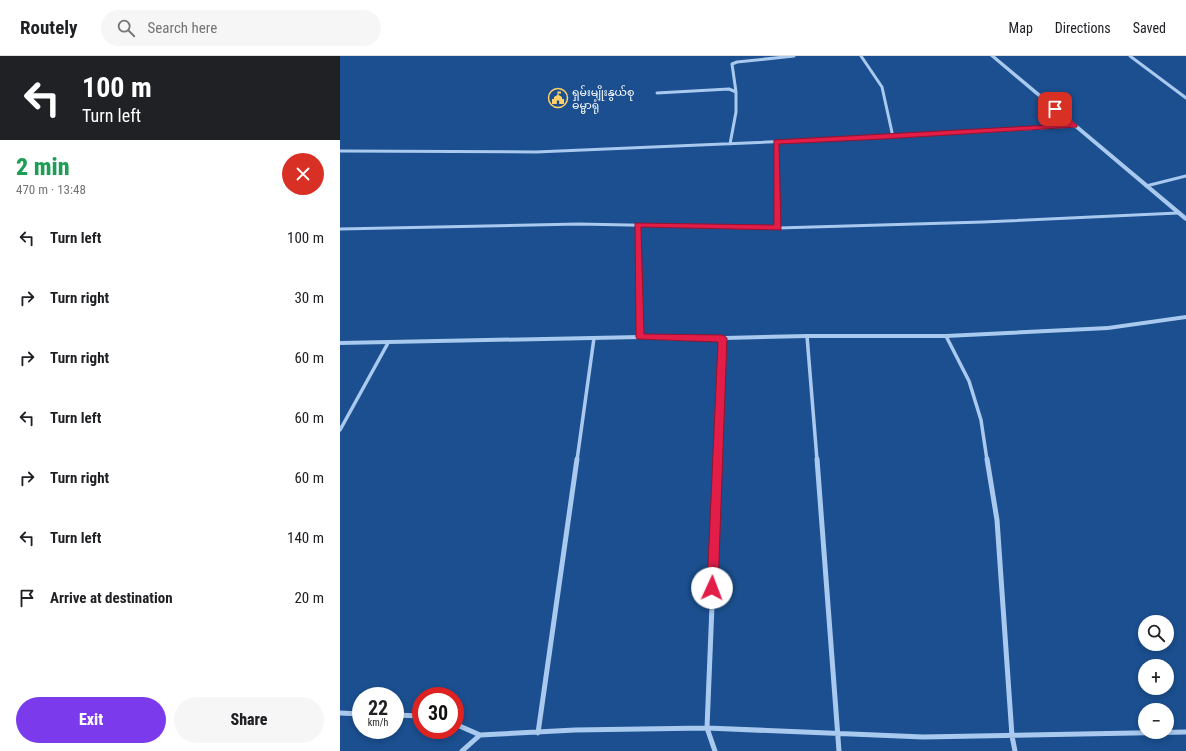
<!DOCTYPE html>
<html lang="en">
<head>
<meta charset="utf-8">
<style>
	body { margin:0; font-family:"Roboto Condensed","Noto Sans Myanmar",sans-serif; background:#f6f6f6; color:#202124; height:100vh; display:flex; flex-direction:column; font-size:15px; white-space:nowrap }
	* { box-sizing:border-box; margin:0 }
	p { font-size:13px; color:#757577 }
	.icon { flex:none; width:22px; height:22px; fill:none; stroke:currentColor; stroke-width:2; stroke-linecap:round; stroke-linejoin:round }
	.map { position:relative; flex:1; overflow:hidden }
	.panel { display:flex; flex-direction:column; background:#fff; width:340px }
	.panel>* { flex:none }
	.top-card { background:#202124; color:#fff; overflow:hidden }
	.controls { position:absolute; left:798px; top:559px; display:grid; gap:8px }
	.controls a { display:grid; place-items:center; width:36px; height:36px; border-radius:50%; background:#fff; box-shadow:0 2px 6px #0003; font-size:20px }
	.speed { position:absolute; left:12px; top:631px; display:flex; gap:8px; font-size:20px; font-weight:700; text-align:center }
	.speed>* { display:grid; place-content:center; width:52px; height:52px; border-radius:50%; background:#fff; box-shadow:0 2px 6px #0003; line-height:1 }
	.speed small { font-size:10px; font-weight:400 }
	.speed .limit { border:6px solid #d22; background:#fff; color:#111 }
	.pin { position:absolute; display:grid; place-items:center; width:34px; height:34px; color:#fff; margin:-17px; border-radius:8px; box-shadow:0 2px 6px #0006 }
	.me { position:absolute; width:44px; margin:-22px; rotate:2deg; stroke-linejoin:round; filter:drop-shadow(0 0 3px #0008) }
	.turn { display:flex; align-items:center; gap:14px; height:84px; padding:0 16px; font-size:18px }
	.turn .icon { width:52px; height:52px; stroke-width:2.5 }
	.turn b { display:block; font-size:28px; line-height:34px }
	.round { display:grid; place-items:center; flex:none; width:42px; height:42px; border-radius:21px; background:#f6f6f6 }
	.overview { display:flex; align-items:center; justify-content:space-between; height:68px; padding:0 16px }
	h1 { font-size:24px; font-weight:800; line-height:30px; color:#1e9e55 }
	.button { display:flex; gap:8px; margin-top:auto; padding:8px 16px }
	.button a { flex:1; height:46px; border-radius:24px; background:#7c3aed; color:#fff; font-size:16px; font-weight:800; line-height:46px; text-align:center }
	.button a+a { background:#f6f6f6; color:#202124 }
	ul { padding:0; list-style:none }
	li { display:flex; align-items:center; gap:12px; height:60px; padding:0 16px }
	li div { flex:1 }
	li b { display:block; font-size:15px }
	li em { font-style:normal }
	header { display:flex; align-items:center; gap:24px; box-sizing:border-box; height:56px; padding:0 20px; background:#fff; border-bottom:1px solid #e0e0e0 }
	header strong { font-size:19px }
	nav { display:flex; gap:22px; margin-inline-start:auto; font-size:14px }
	.search { width:280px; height:36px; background:#f6f6f6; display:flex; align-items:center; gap:10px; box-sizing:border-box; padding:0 14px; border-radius:22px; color:#757577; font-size:15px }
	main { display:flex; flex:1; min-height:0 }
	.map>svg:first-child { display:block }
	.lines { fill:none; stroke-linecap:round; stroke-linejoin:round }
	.minor-far2 { stroke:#a9c9ee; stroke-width:3 }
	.minor-far1 { stroke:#a9c9ee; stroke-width:3.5 }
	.minor { stroke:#a9c9ee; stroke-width:5 }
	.tertiary { fill:#a9c9ee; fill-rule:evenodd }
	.route { fill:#e11d48; stroke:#92132f }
	.labels { text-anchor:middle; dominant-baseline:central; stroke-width:3; stroke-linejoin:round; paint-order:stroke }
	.far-poi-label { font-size:11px; fill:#fff; stroke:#1b4f8f; text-anchor:start }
</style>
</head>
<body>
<header>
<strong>Routely</strong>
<div class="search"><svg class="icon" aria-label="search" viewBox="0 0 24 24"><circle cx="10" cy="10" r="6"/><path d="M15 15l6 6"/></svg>Search here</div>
<nav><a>Map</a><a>Directions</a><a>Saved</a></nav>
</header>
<main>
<section class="panel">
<div class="top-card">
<div class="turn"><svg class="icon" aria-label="left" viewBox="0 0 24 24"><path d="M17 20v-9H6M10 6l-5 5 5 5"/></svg><div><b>100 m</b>Turn left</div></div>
</div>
<div class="overview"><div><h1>2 min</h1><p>470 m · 13:48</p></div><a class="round" style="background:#d93025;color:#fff"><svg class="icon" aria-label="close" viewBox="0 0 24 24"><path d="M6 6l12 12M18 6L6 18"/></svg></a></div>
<ul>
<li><svg class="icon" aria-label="left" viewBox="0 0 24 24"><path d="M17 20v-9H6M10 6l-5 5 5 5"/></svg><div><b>Turn left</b></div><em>100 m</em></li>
<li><svg class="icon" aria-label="right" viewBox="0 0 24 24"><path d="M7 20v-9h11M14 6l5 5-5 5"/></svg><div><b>Turn right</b></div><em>30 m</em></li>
<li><svg class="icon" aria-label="right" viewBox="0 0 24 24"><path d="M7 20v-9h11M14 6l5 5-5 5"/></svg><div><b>Turn right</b></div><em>60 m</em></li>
<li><svg class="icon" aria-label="left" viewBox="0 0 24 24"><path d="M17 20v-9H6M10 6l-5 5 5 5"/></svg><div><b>Turn left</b></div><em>60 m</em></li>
<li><svg class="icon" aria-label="right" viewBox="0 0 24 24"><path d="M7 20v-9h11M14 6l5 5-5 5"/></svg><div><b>Turn right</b></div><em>60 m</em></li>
<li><svg class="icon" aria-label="left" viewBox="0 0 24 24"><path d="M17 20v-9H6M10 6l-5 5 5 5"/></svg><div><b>Turn left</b></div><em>140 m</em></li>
<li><svg class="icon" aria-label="arrive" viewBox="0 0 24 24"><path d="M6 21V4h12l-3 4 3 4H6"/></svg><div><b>Arrive at destination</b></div><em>20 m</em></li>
</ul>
<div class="button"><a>Exit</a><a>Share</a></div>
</section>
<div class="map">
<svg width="846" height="695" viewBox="0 0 846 695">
	<rect width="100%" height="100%" fill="#1b4f8f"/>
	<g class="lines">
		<path class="minor-far2" d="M521,0l21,31 11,50
			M790,0l56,42
			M396,36l-4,-28 5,-2 57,-6
			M317,37l72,-4 7,3v20l-6,32
			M436,86l2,86
			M0,95l196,1 348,-15 191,-11
			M806,130l40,-10
			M298,169v8
			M0,173l239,-5 199,4 205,-6 195,-9"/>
		<path class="minor-far1" d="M298,176l2,105
			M467,280l10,124
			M606,280l23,45 12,39 6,40
			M0,374l48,-87
			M237,404l17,-122
			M378,404l5,-121"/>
		<path class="minor" d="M477,403l22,292
			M647,403l10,61 15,216 3,15
			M0,657l21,1
			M55,659l26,1
			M115,668l25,11
			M198,677l39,-274
			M122,695l18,-16 95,-5 132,-2 216,9 263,-5
			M375,695l-8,-23 11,-269"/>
		<path class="tertiary" d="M650,0h5l191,160v5l-2,-1z
			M846,259v4l-78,11 -162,8h-139l-121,3 -46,-2 -300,6v-4l300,-6 46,2 121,-3h139l162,-8z"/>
	</g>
	<path class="route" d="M713,52h4l20,17v2l-193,12 -105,5 2,86 -140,-3 3,107 79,1 4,3 -9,250 -2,3 -4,2 -3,-2 -2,-3 11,-246 -81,-3 -1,-2 -1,-114 139,2v-85l295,-16 -16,-13z"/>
	<defs>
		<g id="civic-ring" transform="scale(1)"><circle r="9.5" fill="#1b4f8f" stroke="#ffd166" stroke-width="1.5"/><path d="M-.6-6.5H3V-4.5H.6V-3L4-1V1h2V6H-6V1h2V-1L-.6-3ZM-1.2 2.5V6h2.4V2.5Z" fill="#ffd166"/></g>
	</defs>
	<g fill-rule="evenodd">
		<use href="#civic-ring" x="218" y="42"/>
	</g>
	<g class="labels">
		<g class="far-poi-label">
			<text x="232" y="36">ရှမ်းမျိုးနွယ်စု<tspan x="232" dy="13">ဓမ္မာရုံ</tspan></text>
		</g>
	</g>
</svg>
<div class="controls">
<a><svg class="icon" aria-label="search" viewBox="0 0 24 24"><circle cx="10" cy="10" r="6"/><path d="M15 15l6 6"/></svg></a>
<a>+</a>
<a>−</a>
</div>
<div class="speed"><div>22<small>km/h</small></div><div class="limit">30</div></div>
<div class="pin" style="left:715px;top:53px;background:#d93025"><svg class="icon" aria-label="arrive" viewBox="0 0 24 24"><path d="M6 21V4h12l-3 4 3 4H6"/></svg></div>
<svg class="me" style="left:372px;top:532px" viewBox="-20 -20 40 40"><circle r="19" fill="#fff"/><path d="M0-13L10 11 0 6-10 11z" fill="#e11d48"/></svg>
</div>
</main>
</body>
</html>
